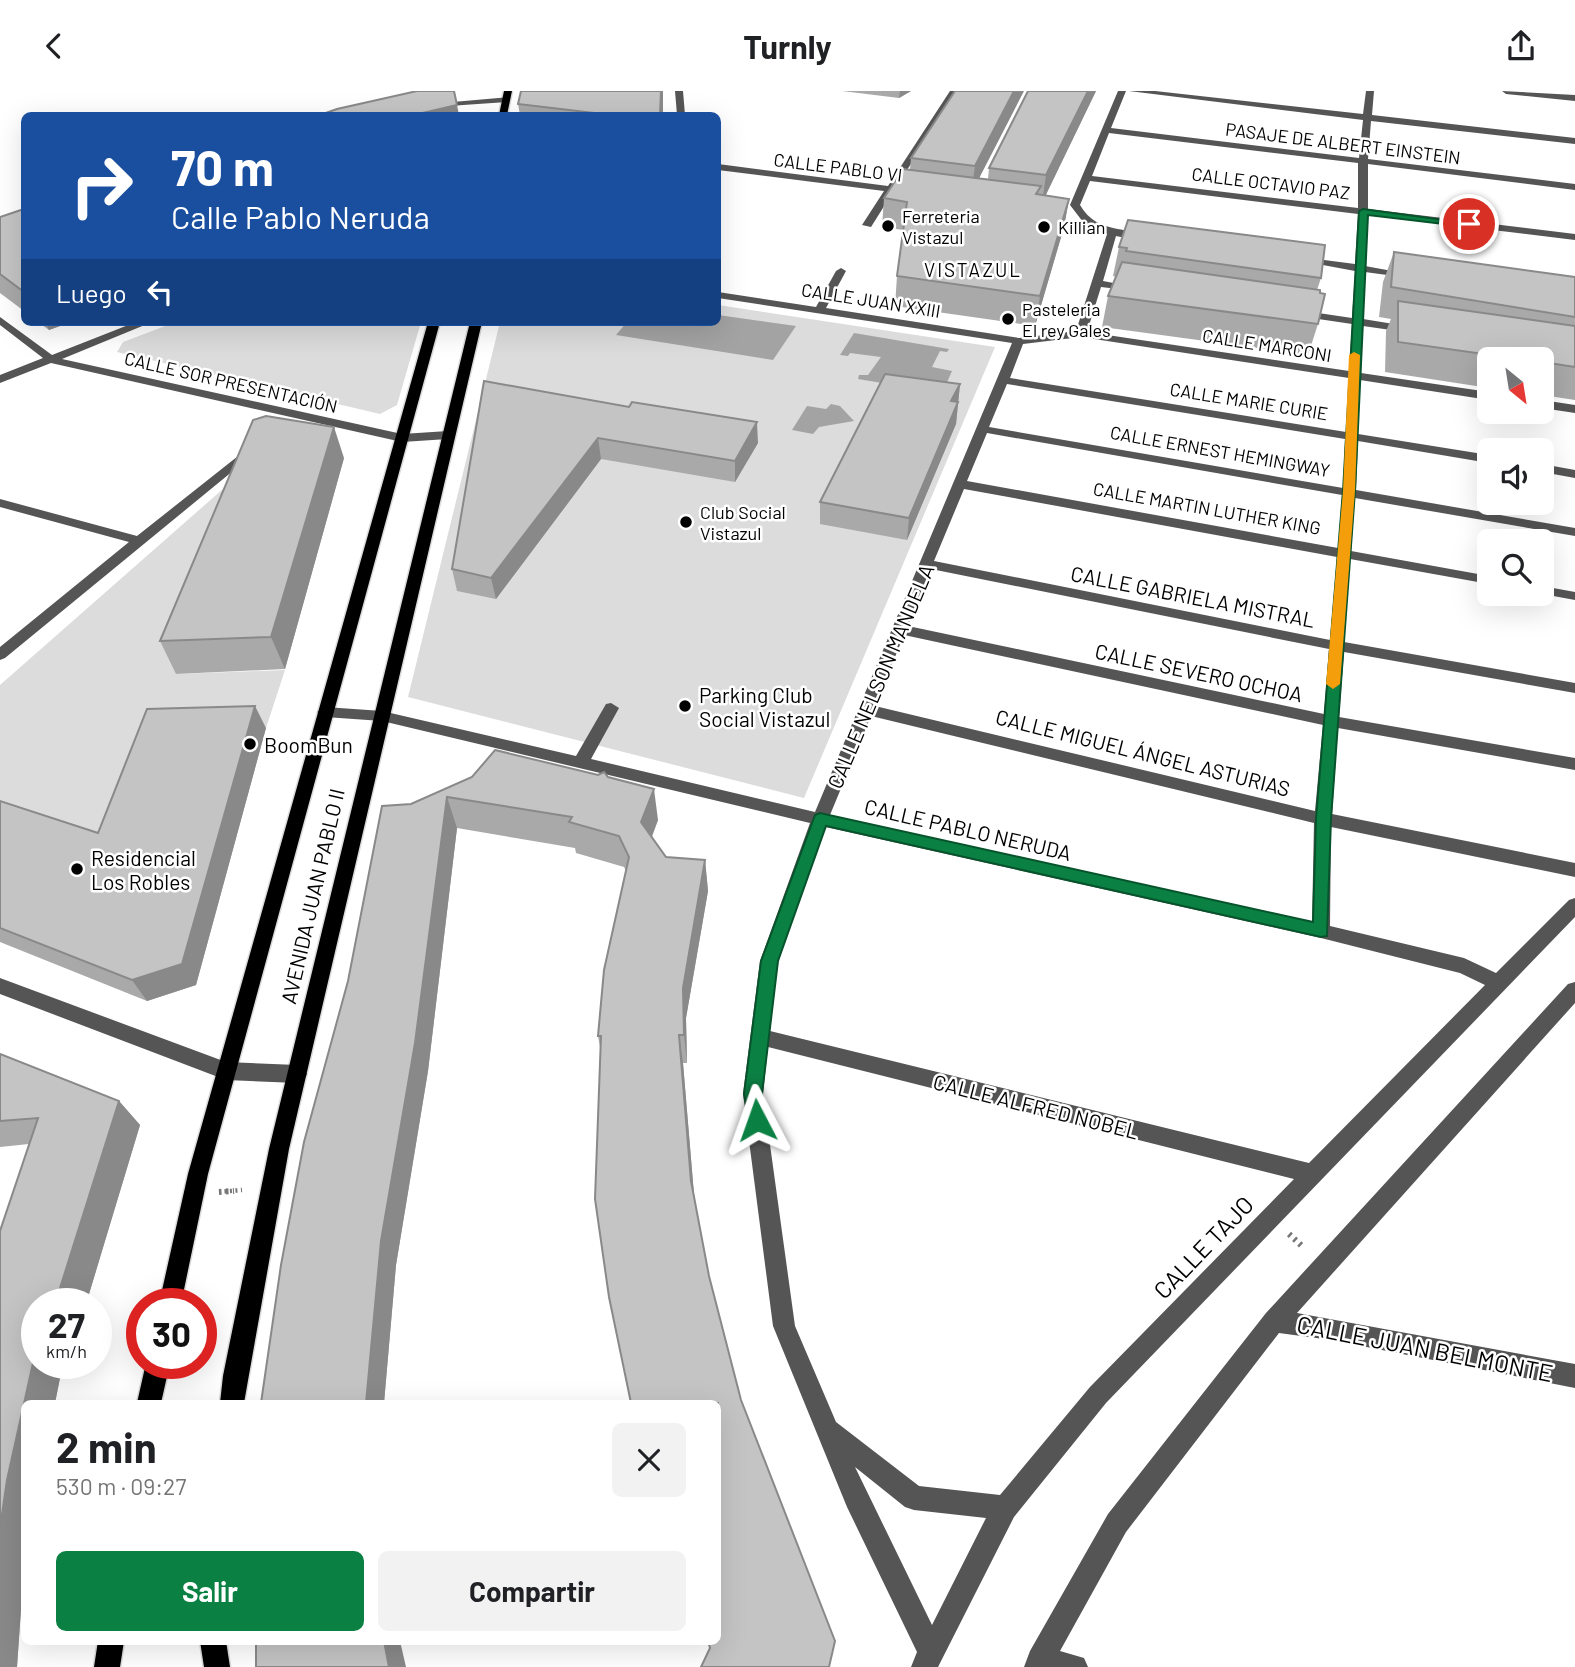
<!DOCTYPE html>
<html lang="es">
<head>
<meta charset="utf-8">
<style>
	body { margin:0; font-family:Barlow,sans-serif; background:#f2f2f2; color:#202124; height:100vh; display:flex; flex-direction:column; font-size:26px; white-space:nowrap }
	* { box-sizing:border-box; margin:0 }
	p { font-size:23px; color:#757577 }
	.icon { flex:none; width:38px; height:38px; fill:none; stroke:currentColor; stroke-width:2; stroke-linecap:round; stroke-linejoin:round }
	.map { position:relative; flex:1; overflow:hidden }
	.sheet { position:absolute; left:21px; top:1309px; width:700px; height:245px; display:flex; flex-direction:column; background:#fff; border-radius:10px; box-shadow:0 7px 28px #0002 }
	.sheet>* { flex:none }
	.guide { position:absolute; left:21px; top:21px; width:700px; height:214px; border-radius:10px; box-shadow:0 7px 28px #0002; background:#1a4fa0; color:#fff; overflow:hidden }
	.needle { width:46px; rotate:150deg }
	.tools { position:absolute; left:1477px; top:256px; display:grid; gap:14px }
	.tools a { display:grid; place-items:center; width:77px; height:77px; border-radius:10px; background:#fff; box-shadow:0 7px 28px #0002; font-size:35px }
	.speed { position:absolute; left:21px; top:1197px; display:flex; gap:14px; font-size:35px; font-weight:700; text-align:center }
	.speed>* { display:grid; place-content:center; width:91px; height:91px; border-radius:50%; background:#fff; box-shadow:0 7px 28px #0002; line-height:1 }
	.speed small { font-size:18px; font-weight:400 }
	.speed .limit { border:10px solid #d22; background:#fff; color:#111 }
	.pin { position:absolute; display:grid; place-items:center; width:60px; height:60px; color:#fff; margin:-30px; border:4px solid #fff; border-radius:50%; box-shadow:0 2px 7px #0007 }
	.me { position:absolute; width:77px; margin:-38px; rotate:356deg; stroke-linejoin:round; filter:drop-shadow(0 0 5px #0008) }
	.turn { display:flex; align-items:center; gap:24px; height:147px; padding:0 35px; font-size:32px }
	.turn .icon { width:91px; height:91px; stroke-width:2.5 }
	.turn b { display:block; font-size:49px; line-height:60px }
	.then { display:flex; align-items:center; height:66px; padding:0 35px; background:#0003; gap:14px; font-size:26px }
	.round { display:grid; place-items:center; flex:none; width:74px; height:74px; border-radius:10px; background:#f2f2f2 }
	.overview { display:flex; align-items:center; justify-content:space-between; height:119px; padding:0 35px }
	h1 { font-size:42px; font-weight:700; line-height:52px }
	.button { display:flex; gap:14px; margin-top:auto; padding:14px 35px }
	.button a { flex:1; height:80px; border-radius:10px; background:#0b8043; color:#fff; font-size:28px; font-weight:700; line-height:80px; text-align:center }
	.button a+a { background:#f2f2f2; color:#202124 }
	header { display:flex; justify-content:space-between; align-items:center; height:91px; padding:0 35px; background:#fff; font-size:32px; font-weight:700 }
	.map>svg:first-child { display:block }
	.green { fill:#dcdcdc }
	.water { fill:#a3a3a3 }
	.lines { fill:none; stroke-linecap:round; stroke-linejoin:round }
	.major-casing { stroke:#dbdbdb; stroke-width:3 }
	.path-far1 { stroke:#777; stroke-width:4.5; stroke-dasharray:2 3.5; stroke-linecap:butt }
	.path { stroke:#777; stroke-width:6; stroke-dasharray:2.5 4.5; stroke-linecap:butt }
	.minor { fill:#555; fill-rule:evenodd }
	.major { fill:#000; fill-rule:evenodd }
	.wall { fill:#a9a9a9 }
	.shaded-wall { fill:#898989 }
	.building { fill:#c4c4c4; stroke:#898989; stroke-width:2 }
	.route { fill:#0b8043; stroke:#07532c; stroke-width:2 }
	.slow { fill:#f59e0b }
	.poi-dot { fill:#000; stroke:#fff; stroke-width:2.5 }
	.labels { text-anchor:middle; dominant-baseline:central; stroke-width:5; stroke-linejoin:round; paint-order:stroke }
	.far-street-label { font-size:18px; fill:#000; stroke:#fff }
	.far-poi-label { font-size:18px; fill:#000; stroke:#fff; text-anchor:start }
	.far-neighbourhood-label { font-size:19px; letter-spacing:2px; fill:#000; stroke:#fff }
	.street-label { font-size:21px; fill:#000; stroke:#fff }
	.poi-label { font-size:21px; fill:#000; stroke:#fff; text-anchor:start }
	.near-street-label { font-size:24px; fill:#000; stroke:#fff }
</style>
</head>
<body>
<header><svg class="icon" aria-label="back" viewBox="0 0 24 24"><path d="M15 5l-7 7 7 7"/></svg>Turnly<svg class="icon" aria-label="share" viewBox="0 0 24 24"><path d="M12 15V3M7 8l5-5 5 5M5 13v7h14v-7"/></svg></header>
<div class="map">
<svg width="1575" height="1576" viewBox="0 0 1575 1576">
	<rect width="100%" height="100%" fill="#fff"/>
	<path class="green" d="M718,214l277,42 -191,451 -396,-101 92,-375h218z
		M176,231h245l-24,83 -17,9 -263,-62 6,-10z
		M265,361l-88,222 108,-4 -19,58 -107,3 10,123 -169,-37v-132z"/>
	<path class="water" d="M718,224l78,11 -23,34 -157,-25 11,-13h91z
		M854,242l95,16 -2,3 -7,-1 -8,16 20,4 -8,18 4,5 -90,-15 1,-4h9l13,-18 -31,-4 -2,3 -8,-1z
		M831,313l9,2 14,15 -35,6 -6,7 -21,-4 15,-24 19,3z"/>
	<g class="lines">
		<g class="major-casing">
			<path id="major" d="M504,0h8l-5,24h-8z
				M428,231h12l-232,852 -27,130h-22l29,-130z
				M470,231h12l-193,827 -45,254h-24l3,-27 46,-227z
				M146,1272h24l-9,40h-24z
				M98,1550h26l-4,26h-26z
				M200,1550h26l4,26h-26z"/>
		</g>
		<path class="path-far1" d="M219,1101l23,-2"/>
		<path class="path" d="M219,1101l15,-1
			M1289,1143l14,13"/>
		<path class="minor" d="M675,0h8l2,24h-8z
			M950,0h8l-62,96 21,5 -5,3 -19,-3 -22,35 -9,-2 22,-34 -166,-21v-6l170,22z
			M1118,0h8l-15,37 248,30 4,-38 -234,-29h26l208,23 3,-23h8l-2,24 203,23v6l-204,-23 -3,38 207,25v6l-207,-26v45l207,25v6l-207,-25 -3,51 49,9 -5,3 -44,-6 -2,47 49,8 6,3 -6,3 -49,-7 -2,47 128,19v8l-129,-20 -2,54 131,21v8l-131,-22 -2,49 219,38v8l-220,-38 -4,53 138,25v8l-139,-25 -6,83 231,41v10l-231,-41 -5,65 236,41v12l-237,-42 -6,86 243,49v14l-244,-50 -1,99 134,32 32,15 73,-73 6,-2v19l-469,486 -92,114 -76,150h-27l6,-15 -70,-145 -74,-181 -30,-232 17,-133 50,-138 -428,-102 -57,-4 -8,-5 8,-5 57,4 194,45 30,-52 5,-1 8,5 -28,51 224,53 197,-469 -294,-45v-6l98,15 20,-36 5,-3 5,3 -20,37 193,30 57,-7 31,-97 -24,-12 -13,-17zM1109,42l249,30v45l-266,-32zM1090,90l268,33 -3,50 -54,-7 -5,3 59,11 -3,47 -54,-8 -5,3 5,3 54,8 -3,47 -262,-39 14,-45 34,4 5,-3 -37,-7 13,-45 29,6 5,-3c-23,-15 -52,-3 -70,-34zM1081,246l268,41 -3,54 -336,-54 13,-34zM1007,293l338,55 -2,49 -354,-61zM987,342l355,62 -4,53 -371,-67zM964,398l373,68 -7,83 -396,-79zM931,478l398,80 -5,65 -416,-88zM904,544l419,90 -8,86 -440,-105zM871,625l443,107 -2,99 -482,-107zM826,736l495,111 139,35 25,12 -176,178 -539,-132 8,-70zM768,956l526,132 -204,208 -90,108 -81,-9 -83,-64 -41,-96 -32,-232zM855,1376l50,40 9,3 72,8 -54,107z
			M1502,0l73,4v6l-69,-7z
			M510,6l-3,5 -73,5 -4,-3z
			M0,226l52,38 84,-33h16l-90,37 340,75 46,-3 6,4 -6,4 -46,3 -351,-79 -51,20v-8l43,-17 -43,-33z
			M1542,309l33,5v8l-33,-5z
			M252,354l4,1v6l-251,206 -5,2v-13l129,-105 -129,-35v-8l137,37z
			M1542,373l33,6v8l-33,-6z
			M1542,495l33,6v8l-38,-7h5z
			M0,887l226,84 71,3 7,3 3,6 -3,6 -7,3 -71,-3 -226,-86z
			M1575,891v21l-278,310 278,51v24l-244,-48 -52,-7 -153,199 -66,119 24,7 4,9h-64l6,-16 78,-137 158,-201 302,-329z"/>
		<use href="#major" class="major"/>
	</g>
	<path class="wall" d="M521,0h142v24h-143l-2,-11z
		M842,0h69l-12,7z
		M955,0l25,87 8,1 1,-11 107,-77 -51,105 24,3 -5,28 -29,99 -140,-20 2,-30 6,-46 -21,-3 2,-29 26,-29 1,-11z
		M24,118v102l-24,-18v-76z
		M1119,156l202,31 -4,12 1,34 -10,31 -206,-28 6,-31 8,-19 -3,-1z
		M1394,161l181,25v123l-33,-5v-36h-53v29l-104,-16 1,-41 5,-12 -12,-2 4,-35z
		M38,231h33l-22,8z
		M960,293l-4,40 -49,116 -87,-16v-22z
		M629,316l129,36 -23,39 -134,-23 -105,140 -39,-8 -5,-22z
		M344,367l-59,211 -109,5 -16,-33z
		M266,637l-70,257 -49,16 -147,-59v-141l98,32z
		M598,684l10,2 50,43 -6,17 14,20 39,3 3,31 -22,127 1,45h-4l11,132 16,454 -112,-613 28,-165 -2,-4 -48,-14 -1,-5 -118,-20 -29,243 -32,194 -12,138h-123l150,-599 61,-27z
		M0,963l119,47 21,24 -54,179h-49v59h26l-8,40h-31v178l-3,28 -4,58h-17v-436l29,-87 -29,3z"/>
	<path class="shaded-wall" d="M661,0h2v24h-3z
		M900,0h11l-12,7z
		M1014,0h10l-53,103 4,-28z
		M1088,0h8l-54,112 4,-28z
		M457,14l2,10h-45z
		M1069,108l-5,28 -29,99 5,-30z
		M45,231h26l-22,8z
		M960,293l-4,40 -49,116 2,-22 42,-117z
		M757,331l1,21 -23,39v-21z
		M334,336l10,31 -59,211 -14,-32z
		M598,347l3,21 -105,140 -5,-21z
		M255,615l11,22 -70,257 -49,16 -15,-21z
		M654,698l4,31 -13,33 -4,-31z
		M447,706l10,31 -29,243 -32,194 -12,138h-18l15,-162z
		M705,769l3,31 -22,127 1,45 -3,-28 -1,-47z
		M679,944l4,28 12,143 -4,-25z
		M119,1010l21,24 -54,179h-31z
		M37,1254v18h26l-8,40h-31v178l-3,28 -4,58h-17v-139l7,-48z
		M384,1550h16l6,26h-17z"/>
	<path class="building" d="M417,0h37l3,14 -43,10h-94l17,-6z
		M521,0h140l-1,24h-49l-93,-11z
		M955,0h59l-39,75 -64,-8z
		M1028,0h60l-42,84 -57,-7z
		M903,78l138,17 -5,8 33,5 -29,97 -143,-20 10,-74 -23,-4z
		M24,118v83l-24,-18v-57z
		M1128,129l197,25 -4,33 -195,-27 1,-3 -8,-1z
		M1394,161l181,25v40l-184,-30z
		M1122,171l198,28v3l5,1 -7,30 -210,-28z
		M1398,210l177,25v41l-33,-5v-3h-23l-121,-17z
		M885,283l75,10 -9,17 7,1 -49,116 -89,-16z
		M484,290l145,26 3,-5 125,20 -22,39 -137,-23 -107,140 -39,-9z
		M266,325l68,11 -63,210 -111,4 93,-221z
		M255,615l-73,258 -50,16 -132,-52v-127l98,32 49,-124z
		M495,659l103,25 6,-3 4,5 46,12 -13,33 25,35 39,3 -22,128 1,47h-5l12,146 18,95 32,124 94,241 -6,26h-128l9,-19 -2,-7h10v-238h-87l-22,-106 -14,-98 6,-163h-3l6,-66 25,-113 -10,-21 -50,-14 3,-5 -125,-20 -32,246 -34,198 -15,162h-105l20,-138 23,-123 44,-161 34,-175 29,-2 61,-27z
		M0,963l119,47 -64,203h-18v41l-30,135 -7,48v-297l38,-113 -38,3z
		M256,1550h128l5,26h-133z"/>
	<path class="route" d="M1363,118l111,15 -5,3 -101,-12 -13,276 -24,328 -4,117 -6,1 -495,-111 -48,135 -16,133 4,26 -3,6h-13l-6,-32 17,-133 54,-146 5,-2 493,109 3,-103 27,-328 16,-280z"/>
	<path class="slow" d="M1354,261l6,3 -5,136 -15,193 -7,5 -7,-5 17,-193 6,-136z"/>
	<g class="poi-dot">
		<circle cx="888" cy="135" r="7"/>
		<circle cx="1044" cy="136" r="7"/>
		<circle cx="1008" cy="228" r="7"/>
		<circle cx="686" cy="431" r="7"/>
		<circle cx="685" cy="615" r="7"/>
		<circle cx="250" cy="653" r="7"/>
		<circle cx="77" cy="778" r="7"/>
	</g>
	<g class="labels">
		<g class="far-street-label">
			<text transform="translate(1343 52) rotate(7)">PASAJE DE ALBERT EINSTEIN</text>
			<text transform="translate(838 76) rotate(7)">CALLE PABLO VI</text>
			<text transform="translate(1271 92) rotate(7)">CALLE OCTAVIO PAZ</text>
			<text transform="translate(871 209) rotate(9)">CALLE JUAN XXIII</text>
			<text transform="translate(1267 254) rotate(9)">CALLE MARCONI</text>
			<text transform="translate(231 291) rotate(13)">CALLE SOR PRESENTACIÓN</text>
			<text transform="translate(1249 310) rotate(9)">CALLE MARIE CURIE</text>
			<text transform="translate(1220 360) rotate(10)">CALLE ERNEST HEMINGWAY</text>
			<text transform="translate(1207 417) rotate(10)">CALLE MARTIN LUTHER KING</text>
		</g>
		<g class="far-poi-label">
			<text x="902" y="125">Ferreteria<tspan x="902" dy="21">Vistazul</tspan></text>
			<text x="1058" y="136">Killian</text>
			<text x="1022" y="218">Pasteleria<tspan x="1022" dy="21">El rey Gales</tspan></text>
			<text x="700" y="421">Club Social<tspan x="700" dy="21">Vistazul</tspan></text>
		</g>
		<g class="far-neighbourhood-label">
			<text x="973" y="178">VISTAZUL</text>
		</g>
		<g class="street-label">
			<text transform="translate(1193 505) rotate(11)">CALLE GABRIELA MISTRAL</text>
			<text transform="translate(1199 581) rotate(12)">CALLE SEVERO OCHOA</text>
			<text transform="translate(880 585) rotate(-67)">CALLE NELSON MANDELA</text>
			<text transform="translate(1143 661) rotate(14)">CALLE MIGUEL ÁNGEL ASTURIAS</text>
			<text transform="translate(968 738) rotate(13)">CALLE PABLO NERUDA</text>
			<text transform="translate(312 805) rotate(-77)">AVENIDA JUAN PABLO II</text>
			<text transform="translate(1036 1015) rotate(14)">CALLE ALFRED NOBEL</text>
		</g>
		<g class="poi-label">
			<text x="699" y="603">Parking Club<tspan x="699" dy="24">Social Vistazul</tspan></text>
			<text x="264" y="653">BoomBun</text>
			<text x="91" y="766">Residencial<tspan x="91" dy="24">Los Robles</tspan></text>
		</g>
		<g class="near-street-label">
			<text transform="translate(1203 1156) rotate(-46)">CALLE TAJO</text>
			<text transform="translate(1425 1257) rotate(11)">CALLE JUAN BELMONTE</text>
		</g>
	</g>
</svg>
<div class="tools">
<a><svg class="needle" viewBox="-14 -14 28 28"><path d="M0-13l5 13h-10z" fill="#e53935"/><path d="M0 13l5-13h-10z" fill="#757577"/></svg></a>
<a><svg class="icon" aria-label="sound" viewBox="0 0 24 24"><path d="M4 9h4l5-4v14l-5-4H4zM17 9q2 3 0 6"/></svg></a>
<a><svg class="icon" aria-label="search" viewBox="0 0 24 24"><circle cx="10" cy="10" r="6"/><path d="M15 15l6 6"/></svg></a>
</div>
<div class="speed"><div>27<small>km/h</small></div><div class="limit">30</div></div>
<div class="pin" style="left:1469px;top:133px;background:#d93025"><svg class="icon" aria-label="arrive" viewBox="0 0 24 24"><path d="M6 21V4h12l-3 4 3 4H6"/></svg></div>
<svg class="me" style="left:757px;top:1029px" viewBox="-20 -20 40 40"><path d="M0-17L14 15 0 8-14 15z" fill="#0b8043" stroke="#fff" stroke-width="4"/></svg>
<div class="guide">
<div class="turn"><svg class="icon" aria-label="right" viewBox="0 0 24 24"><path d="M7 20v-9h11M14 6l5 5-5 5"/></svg><div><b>70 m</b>Calle Pablo Neruda</div></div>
<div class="then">Luego<svg class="icon" aria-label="left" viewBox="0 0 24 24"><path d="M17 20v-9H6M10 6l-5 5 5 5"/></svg></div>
</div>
<section class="sheet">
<div class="overview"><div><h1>2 min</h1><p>530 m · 09:27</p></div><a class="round"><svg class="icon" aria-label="close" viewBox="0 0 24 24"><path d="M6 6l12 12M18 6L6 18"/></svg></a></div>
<div class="button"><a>Salir</a><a>Compartir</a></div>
</section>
</div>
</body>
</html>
